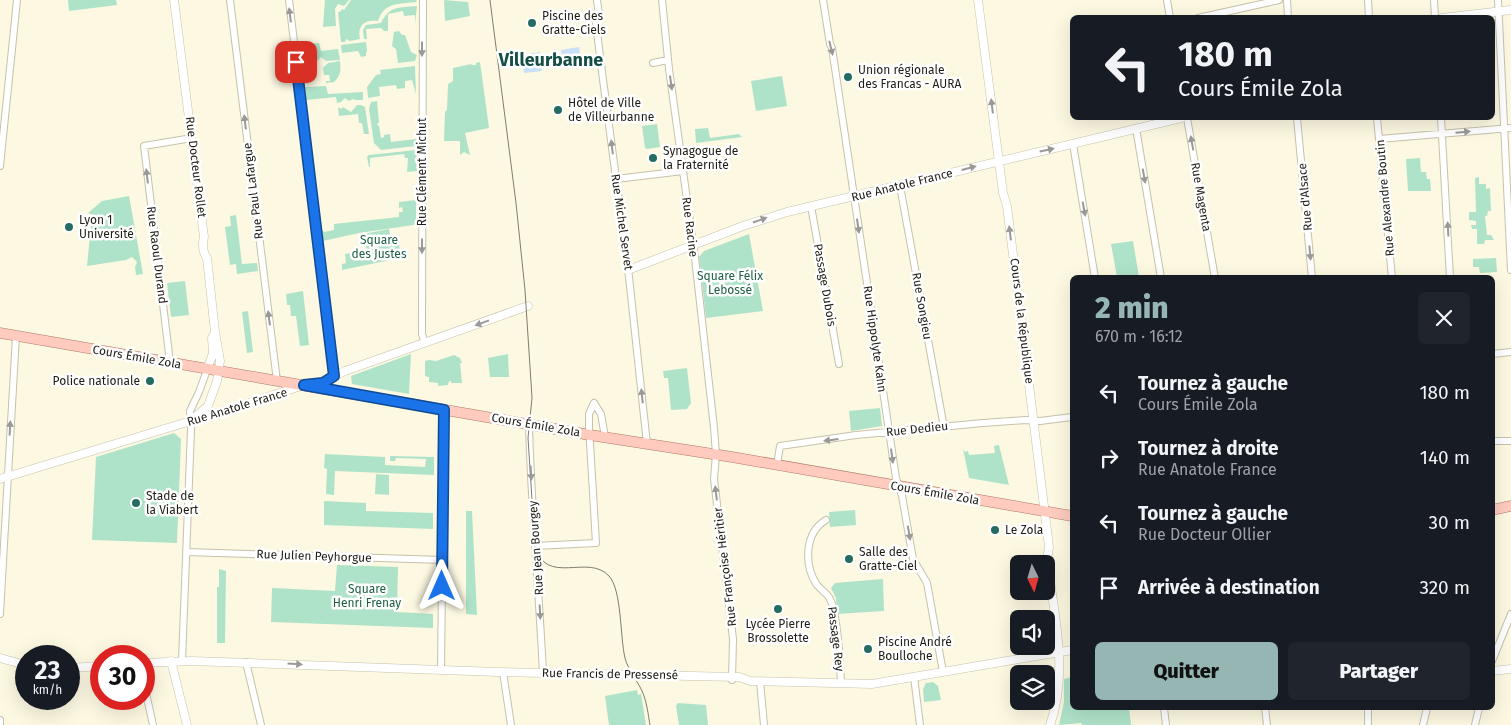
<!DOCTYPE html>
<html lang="fr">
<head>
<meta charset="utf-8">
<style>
	body { margin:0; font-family:"Fira Sans",sans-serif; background:#20242c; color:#f1f3f6; height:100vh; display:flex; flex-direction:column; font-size:19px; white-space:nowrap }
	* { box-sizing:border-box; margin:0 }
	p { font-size:16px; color:#9ea1a6 }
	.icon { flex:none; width:28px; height:28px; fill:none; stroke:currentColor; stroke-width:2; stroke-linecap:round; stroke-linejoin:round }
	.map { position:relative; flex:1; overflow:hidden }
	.sheet { position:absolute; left:1070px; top:275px; width:425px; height:435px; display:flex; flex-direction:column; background:#171b24; border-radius:8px; box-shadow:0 5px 20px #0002 }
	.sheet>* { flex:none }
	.hud { position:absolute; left:1070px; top:15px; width:425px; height:105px; border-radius:8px; box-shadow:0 5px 20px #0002; background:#171b24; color:#f1f3f6; overflow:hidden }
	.needle { width:32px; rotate:175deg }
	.fabs { position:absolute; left:1010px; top:555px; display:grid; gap:10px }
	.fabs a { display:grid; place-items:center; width:45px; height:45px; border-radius:8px; background:#171b24; box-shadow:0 5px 20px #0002; font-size:25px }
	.speed { position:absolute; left:15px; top:645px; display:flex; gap:10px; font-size:25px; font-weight:700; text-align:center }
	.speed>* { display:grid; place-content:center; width:65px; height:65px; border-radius:50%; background:#171b24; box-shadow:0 5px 20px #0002; line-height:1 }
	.speed small { font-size:12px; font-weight:400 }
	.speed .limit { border:8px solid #d22; background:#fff; color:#111 }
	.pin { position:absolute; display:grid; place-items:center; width:42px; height:42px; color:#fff; margin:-21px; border-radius:10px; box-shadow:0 2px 8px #0006 }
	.me { position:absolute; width:55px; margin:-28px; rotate:0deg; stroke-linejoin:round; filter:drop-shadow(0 0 4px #0008) }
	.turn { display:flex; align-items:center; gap:18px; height:105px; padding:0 25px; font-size:22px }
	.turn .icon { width:65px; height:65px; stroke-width:2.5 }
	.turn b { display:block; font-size:35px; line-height:42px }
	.round { display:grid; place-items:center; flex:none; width:52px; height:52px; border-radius:8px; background:#20242c }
	.head { display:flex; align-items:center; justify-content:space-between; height:85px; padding:0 25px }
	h1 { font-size:30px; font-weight:800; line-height:38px; color:#95b6b3 }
	.cta { display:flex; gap:10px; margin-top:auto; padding:10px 25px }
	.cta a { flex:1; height:58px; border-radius:8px; background:#95b6b3; color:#111; font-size:20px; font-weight:800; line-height:58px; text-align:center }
	.cta a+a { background:#20242c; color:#f1f3f6 }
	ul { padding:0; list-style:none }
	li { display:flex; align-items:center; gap:15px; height:65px; padding:0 25px }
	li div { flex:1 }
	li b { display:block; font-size:19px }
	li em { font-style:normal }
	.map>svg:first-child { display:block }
	.green { fill:#afe3c9 }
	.water { fill:#cae0f8 }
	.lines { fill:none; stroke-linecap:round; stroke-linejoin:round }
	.minor-casing { stroke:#c6c2ac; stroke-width:8 }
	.tertiary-casing { stroke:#c6c2ac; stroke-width:9 }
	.primary-casing { stroke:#af7867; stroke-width:11 }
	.minor { stroke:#fff; stroke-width:6 }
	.tertiary { stroke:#fff; stroke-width:8 }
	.primary { stroke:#fecbbe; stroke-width:10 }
	.tram { stroke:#807d6f; stroke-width:1 }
	.oneway { fill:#9a9996 }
	.route-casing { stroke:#114b97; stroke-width:12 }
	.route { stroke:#1a73e8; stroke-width:9 }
	.poi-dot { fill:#246c61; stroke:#fff; stroke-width:2 }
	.labels { text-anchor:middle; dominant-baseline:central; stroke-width:5; stroke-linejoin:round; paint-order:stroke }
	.poi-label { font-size:12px; fill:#1f1d15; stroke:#fff; text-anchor:start }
	.street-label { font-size:12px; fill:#1f1d15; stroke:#fff }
	.park-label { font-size:12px; fill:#1f6046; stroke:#fff }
	.district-label { font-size:18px; font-weight:bold; fill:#144e46; stroke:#fff }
</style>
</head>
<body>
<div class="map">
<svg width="1511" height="725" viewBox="0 0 1511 725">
	<rect width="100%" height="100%" fill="#fcf8e1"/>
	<path class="green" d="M68,0h48l1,5 -48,6z
		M325,0h24l-5,6 -6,-2 -3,5 1,17 -13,1z
		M351,0h65l1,2c-18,2 -33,0 -39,19 -14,-2 -21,5 -18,18l-10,2 -4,-2 -1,3h-4l-3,-30h2l2,-3 2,1z
		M444,0l24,2 2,14 -25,5z
		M417,6l-2,18v-9l-11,1 -1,-5 -15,3v17h-4l-3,-3 -15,1 1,10h-3l-1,-9 3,-5 15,-2c9,-18 18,-15 36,-17z
		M399,31l3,4h3l6,17 6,3 -2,6 -17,2 -2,-14 -4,-3 2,-14z
		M366,42l1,10h-1v4l-5,1 -3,-6 -16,2 -1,-8z
		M319,43l2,8 17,-2 2,11 -14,1 -5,-4 -4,4 -3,-2 -3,4 -10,1 -1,-16h5v-4z
		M340,61c1,9 1,14 -6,21l-8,1v-2h4l-1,-6h-5l-1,-7 5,-5z
		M480,62l9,66 -24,5 5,22 -6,-3 -4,3v-14h-16l1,-29 2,-2 1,-26 5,-3v-13l18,-4 1,1h4v-2z
		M415,66l1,28 -4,-14 -7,1v7l-8,1 -1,-4 -17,2 1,9 -12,2 -1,-11 9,-12 5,-1 -1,-4z
		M782,76l5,30 -31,5 -5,-30z
		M326,86l2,8 35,-2v8h-7l-3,-1 -4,2 -4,-3 -4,4 -4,1 -1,-6 -30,3 -1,-13z
		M377,101l2,21 -2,3 2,1 2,12 3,-1v-2l6,-1 1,8 25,-3v7l-35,4 -7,-7 -5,-34 2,-7z
		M357,105h4l4,2 4,27h-5l-2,-11h-3l-1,-9 -19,2 -1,-9 3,2 2,-2 8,5z
		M657,124l3,23 -13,2 -2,-1 -3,-22z
		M708,128l2,10 29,-4 3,3 -46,6 -1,-14z
		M416,150l1,21 -10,1 1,-14h-3l-1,-4 -34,4v9h-1l-2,-10 2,-2z
		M1420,158l1,14h5l1,7h3l1,12h-23l-2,-32z
		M1479,177v7h7v5l4,-1 1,23h-3l-1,5h-2l2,19h4l3,5h-9l-1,4h-7v-15h-5l-1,-4h5v-4l-7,-1v-8h7l-1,-34z
		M129,196l14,78 -7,1 -1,-8 2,-5 -5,-5 -6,3 -39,6 5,-51 -4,-2 14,-12z
		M416,200v24l-3,1 -54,8 -36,8 -1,-11 2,2 10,-2v-6l65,-7v-5h4l-1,-5 -3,1v-6z
		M236,215l6,49 15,-1 1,8 -21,3 -1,-10 -6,1 -5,-38 6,-1 -1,-10z
		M389,229l3,16 7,-1 1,14 -58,12v-6l4,-1 -1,-9 22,-4 -3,-16z
		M749,234l14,77 -57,7 -7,-61 5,-6z
		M1133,241l6,36h-22l-6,-33z
		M1496,258l1,14 -17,1 -1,-6h-6v-8z
		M185,281l4,34 -18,2 -4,-34z
		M303,291l6,54 -9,1 -4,-30h-5l-1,-11h-3l-1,-11z
		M248,311l5,41 -6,1 -5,-41z
		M411,354l-2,40 -57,-10 -1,-8z
		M508,354l1,23h-19l-2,-19z
		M454,355l6,3 2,5h-2l2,20h-11v-2h-2l-1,4 -10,1v-3l-9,-1v-5l-4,-1v-15l4,-1 7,1z
		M687,368l4,35 -4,6 -16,1 -3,-32h-4l-1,-7z
		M880,408l2,18 -31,5 -2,-20z
		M174,433l7,6 -4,104 -85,-3 4,-83z
		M999,445l10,40 -40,-7 -6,-29 2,3 3,-1 1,4 26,-2 -1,-7z
		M325,454l60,3v8l40,2 1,-8 -30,-1 -1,3h-5v-5l44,1v18l-99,-4 -1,24 -8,-1 1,-25 -3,-1z
		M376,474l13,1v20l-14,-1z
		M324,501l42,2v8l67,2v16l-109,-4z
		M855,510l1,15 -26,2 -1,-15z
		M466,511h6l5,104 -11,-1z
		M337,565l61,2 -1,45 36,2v14l-162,-6 1,-34 63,3z
		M219,569l7,2 -1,72h-8v-56h2z
		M883,579l1,32 -47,3 -1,-16 -5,-10 4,-5z
		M1072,677v31h57l2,17h-49l-1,-2 -22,2 5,-23v-23z
		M933,682l5,4 3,14 -17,2 -1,-13 3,-6z
		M637,690l1,5 3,-1 5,31h-37l-4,-29z
		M678,703l28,2 2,20h-29l-3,-19z"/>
	<path class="water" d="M579,47l3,19 -19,2 -2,-18z
		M540,52l2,19 -18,2 -3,-18z"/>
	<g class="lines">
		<g class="minor-casing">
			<path id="minor" d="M230,0l47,381
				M289,0l45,376
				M423,0l-1,324v10l3,9
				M597,0l2,15 -3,9 6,48 27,205 18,167
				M662,0l7,69 26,189 19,170 2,26 -2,25 19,160 -1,41
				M823,0l7,44 2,4 64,430 6,18 11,63 14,24 16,89
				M1167,0l3,18
				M1287,0l1,18
				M1368,0l1,18
				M1434,0l1,18
				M1498,0l13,270
				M1198,18l81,-18
				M653,63l15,-3
				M1187,118l28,160
				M1297,118l15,160
				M1377,118l15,160
				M1441,118l9,160
				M1136,128l25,150
				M1379,139l132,-11
				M1073,144l22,134
				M0,166l17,-166
				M616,179l67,-8
				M900,186l43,236v5
				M811,206l28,158
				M1492,354l19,-2
				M169,363v-9l-25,-208 48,-8
				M594,403l7,11 4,23
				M529,424c2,83 10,166 14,249
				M1492,441h19
				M777,465l3,-19 76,-11 127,-12 42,-3 15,1 32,-4
				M826,520c-22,13 -22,46 -9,65 4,5 11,9 13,14 8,15 10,65 11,84
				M535,546l61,-3 -7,-117v-12l5,-11
				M186,552l257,8
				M0,614l16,-278
				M182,661l9,-231 -1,-19 9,-19 8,-22
				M1492,661l19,-47
				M246,662l15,63
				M441,670l3,-260
				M503,672l8,53
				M914,677l6,48
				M760,681l4,44
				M144,684l9,41
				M1164,708l2,17
				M1265,708l2,17
				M1368,708v17
				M0,720v5
				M1423,725l4,-17
				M1475,725l4,-17"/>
		</g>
		<g class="tertiary-casing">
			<path id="tertiary" d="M174,0l30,237c-2,7 -1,15 3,21l8,74 5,29 -3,20 -9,25 -14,12
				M978,0l25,193 4,13 42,341 -2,13c7,54 22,112 3,165
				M1442,18l69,-8
				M628,270l115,-44 44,-14 394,-94
				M207,370l6,-17 -1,-15 3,-6
				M0,479l240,-73 64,-21 19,-2 11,-7 11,-5 183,-65
				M0,658l26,7
				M171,661l16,64
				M144,663l48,-2 306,11 241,5 11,4 122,3 200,-34
				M69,668l32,-2
				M1492,671l19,-2"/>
		</g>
		<g class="primary-casing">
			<path id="primary" d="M0,333l590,102 142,22 340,59
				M1492,510l19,-4"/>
		</g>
		<use href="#minor" class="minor"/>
		<use href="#tertiary" class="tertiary"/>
		<use href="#primary" class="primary"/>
		<path class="tram" d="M490,0l26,203 9,87 7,108 -4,40 7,108c11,41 53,7 74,30 13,14 11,62 16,82 3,12 12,22 17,33 5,11 6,23 8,34"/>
	</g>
	<defs><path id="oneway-solid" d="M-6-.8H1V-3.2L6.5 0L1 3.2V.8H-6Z" transform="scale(1.25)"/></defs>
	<g class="oneway">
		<use href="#oneway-solid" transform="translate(290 15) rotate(-97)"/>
		<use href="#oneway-solid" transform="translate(831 48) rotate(76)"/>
		<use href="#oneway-solid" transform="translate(422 49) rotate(90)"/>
		<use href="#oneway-solid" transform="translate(671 83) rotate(82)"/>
		<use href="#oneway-solid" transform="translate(992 106) rotate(-97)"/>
		<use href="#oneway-solid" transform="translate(245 122) rotate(-97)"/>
		<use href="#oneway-solid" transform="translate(1463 132) rotate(-5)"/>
		<use href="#oneway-solid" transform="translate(1192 143) rotate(-100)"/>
		<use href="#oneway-solid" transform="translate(612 147) rotate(-97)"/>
		<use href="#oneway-solid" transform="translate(1047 150) rotate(-12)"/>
		<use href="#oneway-solid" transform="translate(969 168) rotate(-15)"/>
		<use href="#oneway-solid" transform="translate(147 176) rotate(-97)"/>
		<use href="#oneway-solid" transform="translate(1144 176) rotate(80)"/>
		<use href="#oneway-solid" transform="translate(1084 209) rotate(80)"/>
		<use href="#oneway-solid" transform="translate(760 220) rotate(-19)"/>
		<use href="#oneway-solid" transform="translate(858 226) rotate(82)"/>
		<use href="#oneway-solid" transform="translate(1448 229) rotate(-93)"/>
		<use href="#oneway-solid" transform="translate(1010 233) rotate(-97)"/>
		<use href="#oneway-solid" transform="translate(422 246) rotate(90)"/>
		<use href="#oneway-solid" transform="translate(1310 253) rotate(85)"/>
		<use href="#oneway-solid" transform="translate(269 318) rotate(-97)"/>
		<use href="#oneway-solid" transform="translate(482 323) rotate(160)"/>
		<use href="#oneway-solid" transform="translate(642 396) rotate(-96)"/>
		<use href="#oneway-solid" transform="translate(10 428) rotate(-87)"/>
		<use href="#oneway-solid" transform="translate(831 440) rotate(173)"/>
		<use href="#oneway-solid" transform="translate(892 456) rotate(82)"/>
		<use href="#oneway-solid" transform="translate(531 473) rotate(87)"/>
		<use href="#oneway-solid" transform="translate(716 493) rotate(-97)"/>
		<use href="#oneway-solid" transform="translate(909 533) rotate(80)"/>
		<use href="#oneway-solid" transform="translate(540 612) rotate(87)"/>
		<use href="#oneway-solid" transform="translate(295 664) rotate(3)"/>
	</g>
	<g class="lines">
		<g class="route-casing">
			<path id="route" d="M296,62l38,314 -11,7 -19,2 140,25 -2,176"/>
		</g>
		<use href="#route" class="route"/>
	</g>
	<g class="poi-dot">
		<circle cx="532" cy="23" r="5"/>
		<circle cx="848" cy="77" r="5"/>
		<circle cx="558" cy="110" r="5"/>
		<circle cx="653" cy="158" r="5"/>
		<circle cx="69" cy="227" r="5"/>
		<circle cx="150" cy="381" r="5"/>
		<circle cx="136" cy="503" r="5"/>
		<circle cx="995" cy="530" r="5"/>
		<circle cx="849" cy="559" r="5"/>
		<circle cx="778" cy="609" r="5"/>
		<circle cx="868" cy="649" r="5"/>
	</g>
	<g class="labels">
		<g class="poi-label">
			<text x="542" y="16">Piscine des<tspan x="542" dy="14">Gratte-Ciels</tspan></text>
			<text x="858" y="70">Union régionale<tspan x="858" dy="14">des Francas - AURA</tspan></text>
			<text x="568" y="103">Hôtel de Ville<tspan x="568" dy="14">de Villeurbanne</tspan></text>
			<text x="663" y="151">Synagogue de<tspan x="663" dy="14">la Fraternité</tspan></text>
			<text x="79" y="220">Lyon 1<tspan x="79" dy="14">Université</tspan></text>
			<text x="140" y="381" text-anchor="end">Police nationale</text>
			<text x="146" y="496">Stade de<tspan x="146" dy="14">la Viabert</tspan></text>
			<text x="1005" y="530">Le Zola</text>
			<text x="859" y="552">Salle des<tspan x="859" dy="14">Gratte-Ciel</tspan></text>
			<text x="778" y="624" text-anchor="middle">Lycée Pierre<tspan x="778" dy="14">Brossolette</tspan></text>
			<text x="878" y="642">Piscine André<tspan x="878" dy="14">Boulloche</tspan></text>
		</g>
		<g class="street-label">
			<text transform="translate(196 167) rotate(83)">Rue Docteur Rollet</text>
			<text transform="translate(422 172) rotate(-90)">Rue Clément Michut</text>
			<text transform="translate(902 185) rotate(-14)">Rue Anatole France</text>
			<text transform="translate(253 191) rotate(-97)">Rue Paul Lafargue</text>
			<text transform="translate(1201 197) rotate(80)">Rue Magenta</text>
			<text transform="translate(1305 197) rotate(-95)">Rue d'Alsace</text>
			<text transform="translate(1385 198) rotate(-95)">Rue Alexandre Boutin</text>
			<text transform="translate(622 222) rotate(82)">Rue Michel Servet</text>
			<text transform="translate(690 227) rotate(83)">Rue Racine</text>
			<text transform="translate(157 255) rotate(83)">Rue Raoul Durand</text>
			<text transform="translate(825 285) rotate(80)">Passage Dubois</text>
			<text transform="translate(922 306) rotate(80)">Rue Songieu</text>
			<text transform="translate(1022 321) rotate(83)">Cours de la République</text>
			<text transform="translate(875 339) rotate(82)">Rue Hippolyte Kahn</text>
			<text transform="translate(137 357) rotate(10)">Cours Émile Zola</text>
			<text transform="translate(237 407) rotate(-17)">Rue Anatole France</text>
			<text transform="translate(536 425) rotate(10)">Cours Émile Zola</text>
			<text transform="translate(917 429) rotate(-6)">Rue Dedieu</text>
			<text transform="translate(935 493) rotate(10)">Cours Émile Zola</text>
			<text transform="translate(536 548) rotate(-94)">Rue Jean Bourgey</text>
			<text transform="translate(314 556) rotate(2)">Rue Julien Peyhorgue</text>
			<text transform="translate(725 567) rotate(-97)">Rue Françoise Héritier</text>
			<text transform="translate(836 639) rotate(83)">Passage Rey</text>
			<text transform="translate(610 674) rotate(1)">Rue Francis de Pressensé</text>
		</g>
		<g class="park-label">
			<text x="379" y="240">Square<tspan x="379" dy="14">des Justes</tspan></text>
			<text x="730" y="276">Square Félix<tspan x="730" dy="14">Lebossé</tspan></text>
			<text x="367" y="589">Square<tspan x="367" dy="14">Henri Frenay</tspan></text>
		</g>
		<g class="district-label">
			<text x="551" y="60">Villeurbanne</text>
		</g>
	</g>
</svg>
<div class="fabs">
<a><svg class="needle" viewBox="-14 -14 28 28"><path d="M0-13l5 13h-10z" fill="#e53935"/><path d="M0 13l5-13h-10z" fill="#9ea1a6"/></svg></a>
<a><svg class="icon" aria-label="sound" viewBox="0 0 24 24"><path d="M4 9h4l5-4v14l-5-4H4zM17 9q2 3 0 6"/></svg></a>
<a><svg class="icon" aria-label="layers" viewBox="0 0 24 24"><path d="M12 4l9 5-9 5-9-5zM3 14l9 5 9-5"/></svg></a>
</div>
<div class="speed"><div>23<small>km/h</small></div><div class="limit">30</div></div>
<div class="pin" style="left:296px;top:62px;background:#d93025"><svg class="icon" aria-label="arrive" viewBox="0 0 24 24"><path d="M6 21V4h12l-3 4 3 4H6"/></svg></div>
<svg class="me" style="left:442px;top:586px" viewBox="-20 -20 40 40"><path d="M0-17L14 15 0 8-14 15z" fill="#1a73e8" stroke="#fff" stroke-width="4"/></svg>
<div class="hud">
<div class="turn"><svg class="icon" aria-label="left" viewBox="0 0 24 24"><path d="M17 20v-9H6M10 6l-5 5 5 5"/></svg><div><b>180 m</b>Cours Émile Zola</div></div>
</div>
<section class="sheet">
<div class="head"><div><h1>2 min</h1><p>670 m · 16:12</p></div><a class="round"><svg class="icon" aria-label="close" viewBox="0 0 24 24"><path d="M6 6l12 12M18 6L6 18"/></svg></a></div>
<ul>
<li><svg class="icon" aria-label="left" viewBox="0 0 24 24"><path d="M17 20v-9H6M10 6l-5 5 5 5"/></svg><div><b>Tournez à gauche</b><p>Cours Émile Zola</p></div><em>180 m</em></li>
<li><svg class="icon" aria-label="right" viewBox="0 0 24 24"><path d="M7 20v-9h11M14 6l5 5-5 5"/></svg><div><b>Tournez à droite</b><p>Rue Anatole France</p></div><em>140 m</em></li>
<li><svg class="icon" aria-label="left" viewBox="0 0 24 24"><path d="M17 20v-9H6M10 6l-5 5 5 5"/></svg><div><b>Tournez à gauche</b><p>Rue Docteur Ollier</p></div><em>30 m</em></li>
<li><svg class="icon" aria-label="arrive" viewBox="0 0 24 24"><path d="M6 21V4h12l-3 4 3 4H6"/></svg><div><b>Arrivée à destination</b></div><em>320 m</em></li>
</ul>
<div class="cta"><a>Quitter</a><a>Partager</a></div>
</section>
</div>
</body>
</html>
